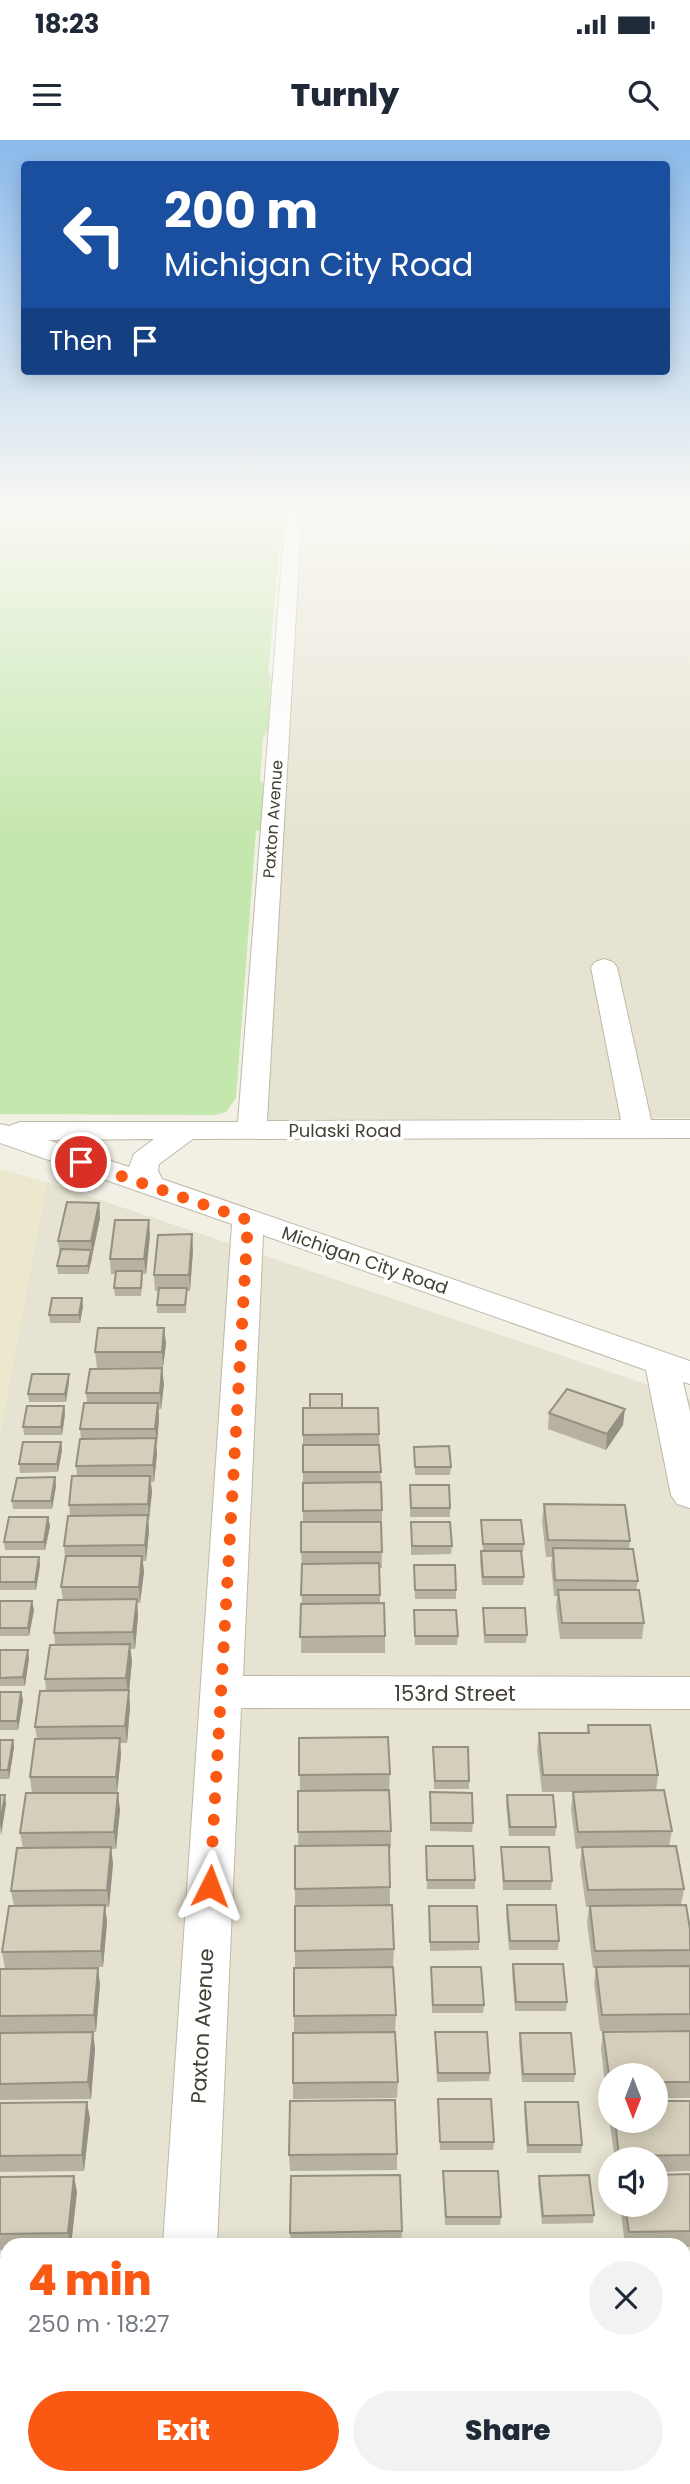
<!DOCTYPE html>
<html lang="en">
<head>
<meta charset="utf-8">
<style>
	body { margin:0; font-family:Poppins,sans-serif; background:#f2f2f3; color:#1f2937; height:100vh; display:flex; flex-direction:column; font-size:26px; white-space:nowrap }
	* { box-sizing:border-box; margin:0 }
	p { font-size:23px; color:#747a83 }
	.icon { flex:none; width:38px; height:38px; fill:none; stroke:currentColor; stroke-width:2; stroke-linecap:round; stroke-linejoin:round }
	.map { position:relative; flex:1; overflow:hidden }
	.details { position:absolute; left:0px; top:2098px; width:691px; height:247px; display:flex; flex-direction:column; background:#fff; border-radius:21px 21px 0 0; box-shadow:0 4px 18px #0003 }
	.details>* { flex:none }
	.top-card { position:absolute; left:21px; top:21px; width:649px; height:214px; border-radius:7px; box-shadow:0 4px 18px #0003; background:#1a4fa0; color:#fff; overflow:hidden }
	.needle { width:46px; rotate:180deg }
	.tools { position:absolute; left:598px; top:1923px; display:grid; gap:14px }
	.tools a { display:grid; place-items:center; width:70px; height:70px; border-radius:50%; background:#fff; box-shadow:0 4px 18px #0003; font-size:35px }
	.pin { position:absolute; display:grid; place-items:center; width:60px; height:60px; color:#fff; margin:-30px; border:4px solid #fff; border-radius:50%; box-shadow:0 2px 7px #0007 }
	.me { position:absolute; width:77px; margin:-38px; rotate:3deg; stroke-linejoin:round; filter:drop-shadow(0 0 5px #0008) }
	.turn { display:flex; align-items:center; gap:24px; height:147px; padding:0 28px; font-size:32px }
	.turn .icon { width:91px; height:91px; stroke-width:2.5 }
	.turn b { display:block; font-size:49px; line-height:60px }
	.then { display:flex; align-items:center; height:66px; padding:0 28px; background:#0003; gap:14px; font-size:26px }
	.round { display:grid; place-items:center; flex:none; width:74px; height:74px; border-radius:37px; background:#f2f2f3 }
	.overview { display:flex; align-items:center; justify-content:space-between; height:119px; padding:0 28px }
	h1 { font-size:42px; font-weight:800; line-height:52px; color:#fa5914 }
	.button { display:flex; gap:14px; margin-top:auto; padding:14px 28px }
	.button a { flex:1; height:80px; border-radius:42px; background:#fa5914; color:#fff; font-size:28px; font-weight:800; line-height:80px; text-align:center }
	.button a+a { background:#f2f2f3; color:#1f2937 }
	.status { display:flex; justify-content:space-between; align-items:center; height:49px; padding:0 35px; background:#fff; direction:ltr }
	.status svg { height:19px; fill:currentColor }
	header { display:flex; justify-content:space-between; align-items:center; height:91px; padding:0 28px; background:#fff; font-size:32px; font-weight:800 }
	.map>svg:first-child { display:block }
	.residential { fill:#e6e3d2; fill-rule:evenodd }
	.education { fill:#ece8ce }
	.green { fill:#c4e7ad }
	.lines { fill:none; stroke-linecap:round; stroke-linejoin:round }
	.minor-casing { stroke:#beb9a7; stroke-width:2 }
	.minor { fill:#fff; fill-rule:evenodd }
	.wall { fill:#b6b1a0 }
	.shaded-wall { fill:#949082 }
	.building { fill:#d4ceba; stroke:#949082; stroke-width:2 }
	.route { stroke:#fa5914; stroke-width:12; stroke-dasharray:0 21.6 }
	.labels { text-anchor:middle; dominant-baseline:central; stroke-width:7; stroke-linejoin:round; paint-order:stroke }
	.far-street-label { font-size:16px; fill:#444134; stroke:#fff }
	.street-label { font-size:18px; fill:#444134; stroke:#fff }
	.near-street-label { font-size:21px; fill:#444134; stroke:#fff }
</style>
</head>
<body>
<div class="status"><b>18:23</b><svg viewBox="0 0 49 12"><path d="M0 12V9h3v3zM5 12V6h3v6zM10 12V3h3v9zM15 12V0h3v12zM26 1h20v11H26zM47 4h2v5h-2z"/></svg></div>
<header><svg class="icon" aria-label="menu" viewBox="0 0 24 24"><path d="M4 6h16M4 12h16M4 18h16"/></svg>Turnly<svg class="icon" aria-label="search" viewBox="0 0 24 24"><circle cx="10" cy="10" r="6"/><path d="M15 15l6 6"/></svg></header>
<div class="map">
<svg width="690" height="2344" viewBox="0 0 690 2344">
	<rect width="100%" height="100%" fill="#f2f0e4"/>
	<path class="residential" d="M301,368h389v610l-426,2z
		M47,1042l643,217v1085h-690v-1054zM611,1936h45v45h-45zM611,2020h45v45h-45zM7,2105h677v233h-677z"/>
	<path class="education" d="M0,1029l47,13 -47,254z"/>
	<path class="green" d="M0,368h283l-15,166 3,1 -3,56 -5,7 -3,43 7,4 -3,44 -8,2 -20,267 -10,14 -11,3 -215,-1z"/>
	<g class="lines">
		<g class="minor-casing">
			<path id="minor" d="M286,368h16l-35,613 354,-1 -30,-153 4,-5 9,-3 9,3 4,5 34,153h39v18l-497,1 -34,25 -1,7 4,8 528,182v23l-7,-2 7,30v96l-13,-4 -6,-9 -25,-125 -383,-135 -20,441 447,1v32l-449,-1 -24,537h-54l69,-1021 -232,-81v-19l9,2 11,-4h218zM154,999l-20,15 -5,13 -81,-27z
				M148,2338h58v6h-58z"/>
		</g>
		<use href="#minor" class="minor"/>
	</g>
	<path class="wall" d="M99,1063l1,15 -12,56h-30l-1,-8 3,-11 -2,-14z
		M150,1095l-4,39h-3l-2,22h-26l-1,-8 2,-14h-5l-1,-15z
		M193,1110l-3,41h-3l-1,22h-29v-8l1,-14h-3l-1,-16z
		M83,1166l-3,17h-30l-1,-8z
		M164,1188l2,16 -3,23 -66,1 -2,-16z
		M69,1242l-3,20h-37l-1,-8z
		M164,1244l-3,25h-2v10l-3,26 1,9 -3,28h-3l1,10 -4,29 1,10 -3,30h-3l1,11 -4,31h-3l1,13 -3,33h-5l2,12 -3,30 1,16 -3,36h-7l1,12 -4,38 3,17 -4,39h-5l2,15 -4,43h-4l2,15 -4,45 -98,1 -3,-16 12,-46 -3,-15 12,-43 -3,-15 12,-40 -2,-16 7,-38 -2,-12 11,-36 -1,-12 10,-34 -1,-12 9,-33 -2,-13 4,-30 -1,-11 6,-30 -1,-11 8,-29 -1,-10 5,-27 -1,-10 7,-26 -1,-10z
		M64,1266l1,8 -3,21h-38l-1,-8z
		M303,1268h39l37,26 3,76v17h-1l1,41h-3l1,35 5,33v17h-84l1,-84 -1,-17 2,-30z
		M549,1273l74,12 -17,25 -58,-21z
		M61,1302l1,8 -4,22 -38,1 -1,-9z
		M414,1307l37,20 -1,8h-35z
		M55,1337l1,9 -4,23h-39l-1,-8z
		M410,1345l40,23v9h-40z
		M544,1364l86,37 -1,8 9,32 -2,9 8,33 -2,16h-82l-4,-32 1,-11h-3l-3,-31 1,-8h-6l-4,-36z
		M48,1377l2,9 -5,24h-40l-1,-8z
		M481,1380l43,24 -1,8h-2l3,25 -1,8h-41l-2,-25 1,-9h2z
		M411,1382l41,24 -1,8 -40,1z
		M0,1417l40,8 -4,25h-36z
		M414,1425l42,25v9h-41z
		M0,1461l34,9 -5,26h-29z
		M483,1468l44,27 -1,8h-42l-1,-26z
		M414,1470l44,26 -1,9h-42z
		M0,1510l29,8 -4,28h-25z
		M0,1552h21l2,8 -5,30h-18z
		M588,1585l70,50 -2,16 16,40 -3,15 15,43 -3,16 9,24v101l-90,1 -6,-48 2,-15h-3l-6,-46 2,-15h-3l-6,-43 2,-16 -6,1 -5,-40 2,-17h2h-33l-5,-42 2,-17h48z
		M299,1598l91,36 -1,17 2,40v17h-2l1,56 -95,1v-59h3l2,-55z
		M0,1600h13l1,8 -5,31h-9z
		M433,1607l36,34v8h-35z
		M507,1655l49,32 -1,9h-46l-3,-32z
		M430,1661l43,22 -1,9 -42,-1z
		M426,1706l49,34v9h-48z
		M501,1707l51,34 -1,9h-48l-2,-34z
		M507,1765l52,36 -1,9h-49l-3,-36z
		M429,1766l50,36v8l-49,1z
		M394,1809l-1,17 -98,1v-16z
		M513,1824l54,38 -1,9h-51l-3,-38z
		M431,1827l53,38 -1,8h-51z
		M0,1829l100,15 -4,48 -96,1z
		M396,1875l-1,17 -101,1v-17z
		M690,1891v67h-34v-22h-45v23h-4l-6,-50 2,-17z
		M93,1892l2,17 -4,50 -91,1v-67z
		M435,1892l55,41 -1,8 -52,1z
		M520,1893l55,41 -1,8h-52l-3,-40z
		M398,1942l-1,16 -104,1v-16z
		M438,1959l56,43 -1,8h-53z
		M690,1961v70l-34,1v-12h-41l-6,-42 2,-8v11h45z
		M525,1962l57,43 -1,8h-54l-3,-43z
		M0,1963l90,15 -6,53 -84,1z
		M397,2014v16l-107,1 -1,-16z
		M443,2031l58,46 -1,8h-55z
		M690,2034v73h-6v-2h-59l-5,-40h36z
		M539,2036l55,39 -1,8 -51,1 -4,-40z
		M0,2037l77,15 -6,53h-64v5h-7z
		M402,2091l-1,14h-110l-1,-12z
		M684,2113h6v77h-6z
		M0,2117h7v76h-7z
		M684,2198h6v81h-6z
		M0,2201h7v80h-7z
		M652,2338h32l6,6h-37z"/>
	<path class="shaded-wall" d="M99,1063l1,15 -8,39 -1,-16z
		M149,1080l1,15 -4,39 -2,-15z
		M192,1094l1,16 -3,41 -1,-16z
		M91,1110l1,8 -4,16v-8z
		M82,1158l1,8 -3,17 -1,-8z
		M164,1188l2,16 -3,23 -1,-15z
		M162,1228l2,16 -3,25 -1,-16z
		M69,1234v8l-3,20 -1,-8z
		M158,1263l1,16 -2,26 -2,-16z
		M64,1266l1,8 -3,21 -1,-8z
		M625,1269l-2,16 -17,25 1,-16z
		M156,1298l1,16 -3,28 -1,-17z
		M61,1302l1,8 -4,22 -1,-8z
		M150,1336l2,16 -3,29 -1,-17z
		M55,1337l1,9 -4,23 -1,-8z
		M148,1375l1,16 -3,30 -1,-16z
		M48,1377l2,9 -5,24 -1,-8z
		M142,1416l2,16 -4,31 -1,-16z
		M39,1417l1,8 -4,25 -1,-8z
		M137,1459l1,17 -3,33 -2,-17z
		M32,1461l2,9 -5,26 -1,-8z
		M130,1504l2,17 -3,30 1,16 -3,36 -2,-17 3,-31 -2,-17z
		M28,1510l1,8 -4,28 -2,-9z
		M21,1552l2,8 -5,30 -1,-9z
		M120,1598l1,17 -4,38 -1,-16z
		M13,1600l1,8 -5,31 -1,-9z
		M118,1653l2,17 -4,39 -2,-17z
		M5,1655l1,9 -5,32 -1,-12z
		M111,1707l2,17 -4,43 -2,-17z
		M105,1765l2,17 -4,45 -2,-16z
		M98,1828l2,16 -4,48 -2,-17z
		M93,1892l2,17 -4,50 -3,-17z
		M87,1962l3,16 -6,53 -2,-16z
		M74,2036l3,16 -6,53h-1l-2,-12z
		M43,2338h5l-1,6h-5z"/>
	<path class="building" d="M67,1062l32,1 -8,38h-33z
		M115,1080h34l-5,39h-34z
		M192,1094l-3,41h-35l4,-40z
		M61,1109l30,1 -3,16h-31z
		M116,1131h26l-1,17h-27z
		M159,1148h28l-2,17h-28z
		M52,1158h30l-3,17h-30z
		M98,1188h66l-2,24h-67z
		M162,1228l-2,25h-74l4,-24z
		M32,1234h37l-4,20h-37z
		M567,1249l58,20 -18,25 -58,-21z
		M310,1254h32v14h-32z
		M84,1263h74l-3,26h-75z
		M27,1266h37l-3,21h-38z
		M303,1268h75l1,26 -76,1z
		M156,1298l-3,27 -77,1 4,-27z
		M23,1302h38l-4,22h-38z
		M303,1305h76l2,27h-78z
		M449,1306l2,21h-36l-1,-20z
		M72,1336h78l-2,28 -79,1z
		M55,1337l-4,24h-39l5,-23z
		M381,1342l1,28 -79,1v-28z
		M410,1345h39l1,23h-39z
		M544,1364l81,1 5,36 -82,-1z
		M148,1375l-3,30 -81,1 4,-30z
		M9,1377h39l-4,25h-40z
		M481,1380h40l3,24h-41z
		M301,1382h80l1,30h-81z
		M411,1382h39l2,24h-40z
		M553,1408l80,1 5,32 -83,-1z
		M481,1411h40l3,26h-41z
		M66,1416h76l-3,31h-78z
		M0,1417h39l-4,25h-35z
		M379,1423l1,32h-79l1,-31z
		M414,1425h41l1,25h-41z
		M558,1450h81l5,33h-82z
		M137,1459l-4,33 -79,1 4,-33z
		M0,1461h32l-4,27h-28z
		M384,1463l1,33 -85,1 1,-33z
		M483,1468h42l2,27h-42z
		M414,1470h42l2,26h-43z
		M130,1504l-4,34 -81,1 5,-34z
		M0,1510h28l-5,27 -23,1z
		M129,1550l-4,36 -90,1 5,-36z
		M0,1552h21l-4,29h-17z
		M588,1585h62l8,50h-115l-4,-42h50z
		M388,1597l2,37 -91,1v-37z
		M120,1598l-4,39h-86l5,-38z
		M0,1600h13l-5,30h-8z
		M433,1607h35l1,34h-34z
		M389,1650l2,41 -93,1v-41z
		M664,1650l8,41 -94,1 -5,-40z
		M430,1652l42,1 1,30h-42z
		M26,1653h92l-4,39 -94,1z
		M0,1655h5l-5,29z
		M507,1655h46l3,32h-46z
		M389,1705l1,42 -95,2v-43z
		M426,1706h47l2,34h-48z
		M676,1706l8,43 -96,1 -6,-43z
		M111,1707l-4,43 -96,1 6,-43z
		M501,1707h48l3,34h-48z
		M105,1765l-4,46 -99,1 7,-46z
		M392,1765l2,44 -99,2v-45z
		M507,1765h49l3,36h-49z
		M686,1765l4,24v21l-95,1 -5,-45z
		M429,1766h48l2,36h-49z
		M513,1824h50l4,38h-51z
		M690,1826v48l-88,1 -6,-48z
		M393,1827l3,48 -102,1v-48z
		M431,1827h50l3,38h-51z
		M98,1828l-4,47 -94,1v-47z
		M690,1891v51h-34v-6h-45v6h-1l-7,-50z
		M93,1892l-5,50 -88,2v-51z
		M395,1892l3,50 -105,1v-50z
		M435,1892h52l3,41h-52z
		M520,1893h51l4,41h-52z
		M438,1959h53l3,43h-54z
		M395,1960l2,54 -108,1 1,-54z
		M656,1961h34v54l-71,1 -4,-35h41z
		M87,1962l-5,53 -82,1v-53z
		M525,1962h53l4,43h-54z
		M443,2031h55l3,46h-55z
		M690,2034v57l-61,1 -4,-27h31v-30z
		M400,2035l2,56 -112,2 1,-57z
		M589,2035l5,40 -51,1 -4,-40z
		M74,2036l-6,57 -68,1v-57z
		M684,2113h6v61h-6z
		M0,2117h7v61h-7z
		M684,2198h6v66h-6z
		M0,2201h7v65h-7z
		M684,2289h6v55h-32l-1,-6h27z
		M0,2290h7v48h36l-1,6h-42z
		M288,2338h122l1,6h-123z
		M457,2338h62v6h-61z
		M558,2338h61v6h-61z"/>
	<linearGradient id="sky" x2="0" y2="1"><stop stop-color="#8bbaeb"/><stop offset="0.53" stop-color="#f9f8f3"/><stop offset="1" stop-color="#f9f8f3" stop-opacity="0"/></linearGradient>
	<rect width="690" height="696" fill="url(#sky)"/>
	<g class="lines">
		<path class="route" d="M81,1022l167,58 -38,666"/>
	</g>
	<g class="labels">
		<g class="far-street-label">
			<text transform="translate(273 679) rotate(-86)">Paxton Avenue</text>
		</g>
		<g class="street-label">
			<text x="345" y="990">Pulaski Road</text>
			<text transform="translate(365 1120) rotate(19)">Michigan City Road</text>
		</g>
		<g class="near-street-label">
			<text x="455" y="1553">153rd Street</text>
			<text transform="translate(202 1886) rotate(-87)">Paxton Avenue</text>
		</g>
	</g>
</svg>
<div class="tools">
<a><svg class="needle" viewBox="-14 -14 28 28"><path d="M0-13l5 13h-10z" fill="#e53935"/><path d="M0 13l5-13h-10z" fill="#747a83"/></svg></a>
<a><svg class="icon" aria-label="sound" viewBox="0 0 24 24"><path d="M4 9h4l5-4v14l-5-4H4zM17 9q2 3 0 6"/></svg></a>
</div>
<div class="pin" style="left:81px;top:1022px;background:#d93025"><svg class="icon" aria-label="arrive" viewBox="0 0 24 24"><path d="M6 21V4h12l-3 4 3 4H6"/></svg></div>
<svg class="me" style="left:210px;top:1746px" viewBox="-20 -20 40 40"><path d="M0-17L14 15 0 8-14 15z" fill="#fa5914" stroke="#fff" stroke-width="4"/></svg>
<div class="top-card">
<div class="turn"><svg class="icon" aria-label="left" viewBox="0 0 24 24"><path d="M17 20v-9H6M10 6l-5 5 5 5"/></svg><div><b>200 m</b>Michigan City Road</div></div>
<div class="then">Then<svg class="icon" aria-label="arrive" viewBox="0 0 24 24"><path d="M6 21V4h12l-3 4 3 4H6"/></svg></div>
</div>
<section class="details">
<div class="overview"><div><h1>4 min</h1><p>250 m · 18:27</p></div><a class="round"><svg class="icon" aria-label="close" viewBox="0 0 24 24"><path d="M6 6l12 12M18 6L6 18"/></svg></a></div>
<div class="button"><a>Exit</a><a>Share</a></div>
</section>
</div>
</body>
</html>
